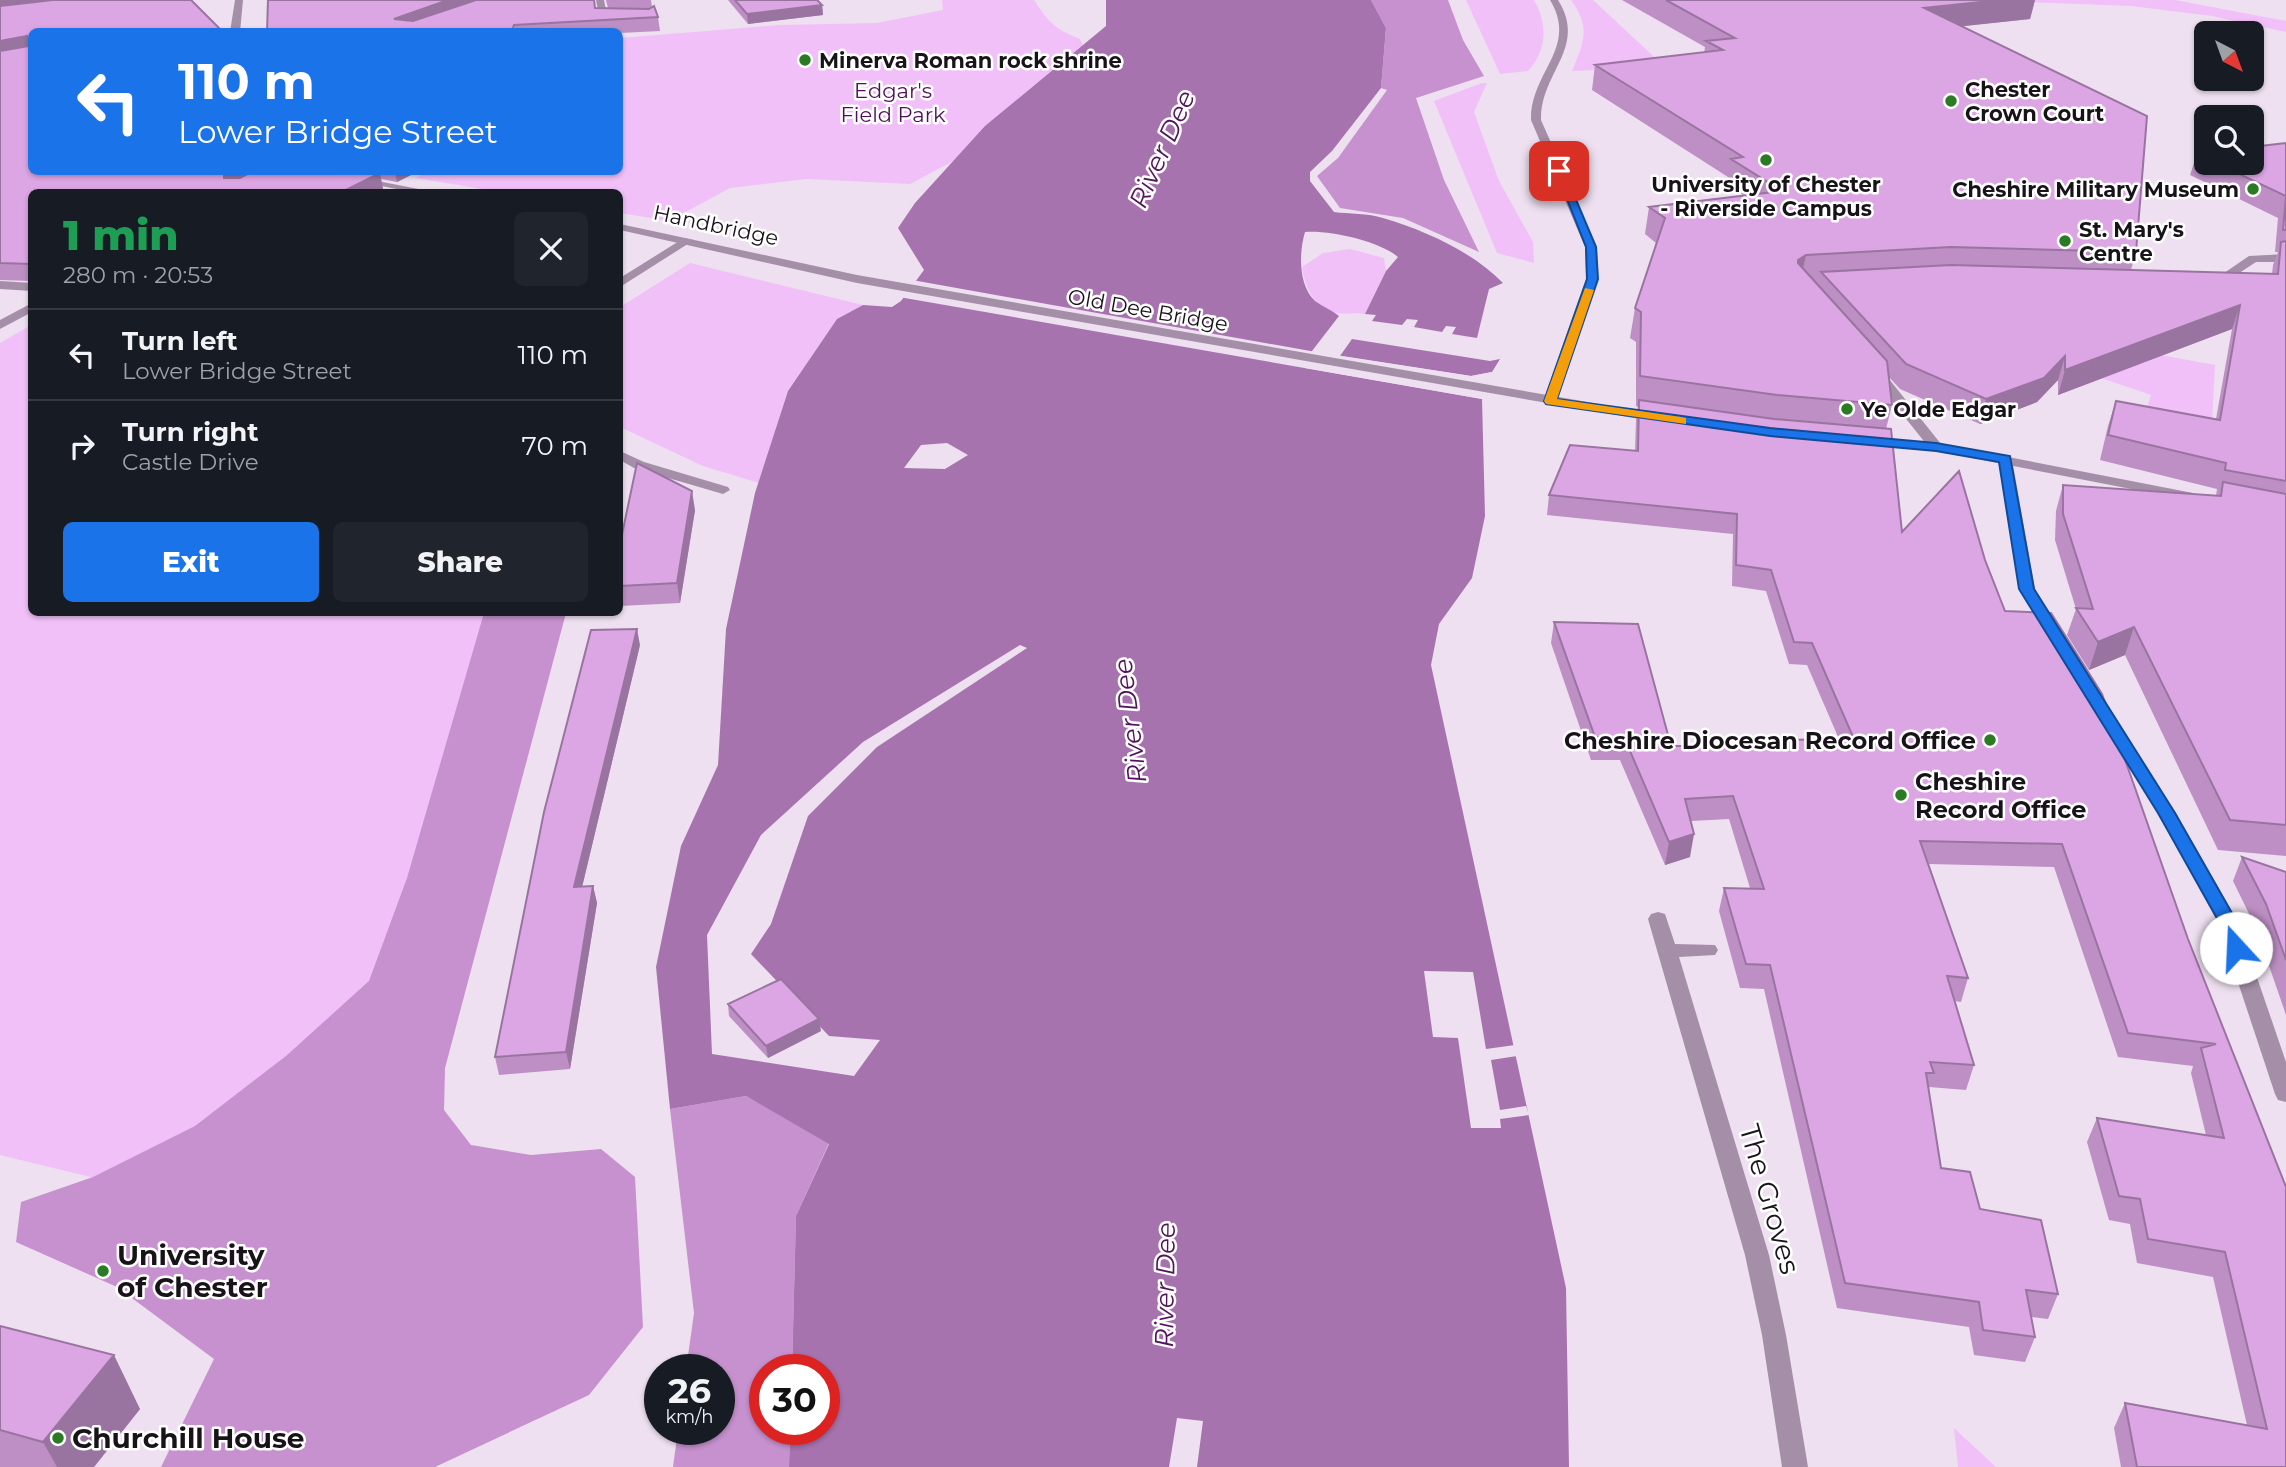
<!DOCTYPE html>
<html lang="en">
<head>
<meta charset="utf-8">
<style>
	body { margin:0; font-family:Montserrat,sans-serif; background:#20242c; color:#f1f3f6; height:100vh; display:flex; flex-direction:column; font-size:26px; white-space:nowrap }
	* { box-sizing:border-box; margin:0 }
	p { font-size:23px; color:#9ea1a6 }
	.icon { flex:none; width:38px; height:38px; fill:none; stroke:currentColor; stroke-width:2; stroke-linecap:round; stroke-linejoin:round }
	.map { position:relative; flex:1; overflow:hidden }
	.panel { position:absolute; left:28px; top:189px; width:595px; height:427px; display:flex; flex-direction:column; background:#171b24; border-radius:10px; box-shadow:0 2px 5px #0004 }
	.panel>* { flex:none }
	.hud { position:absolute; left:28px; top:28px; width:595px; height:147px; border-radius:10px; box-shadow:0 2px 5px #0004; background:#1a73e8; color:#fff; overflow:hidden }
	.needle { width:46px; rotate:139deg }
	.fabs { position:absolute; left:2194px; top:21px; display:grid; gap:14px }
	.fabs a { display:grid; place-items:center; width:70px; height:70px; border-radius:10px; background:#171b24; box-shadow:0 2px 5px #0004; font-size:35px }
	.speed { position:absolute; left:644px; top:1354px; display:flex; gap:14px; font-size:35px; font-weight:700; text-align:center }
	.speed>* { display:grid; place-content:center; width:91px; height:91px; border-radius:50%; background:#171b24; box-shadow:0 2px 5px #0004; line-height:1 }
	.speed small { font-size:18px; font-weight:400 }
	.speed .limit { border:10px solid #d22; background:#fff; color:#111 }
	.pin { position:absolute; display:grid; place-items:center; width:60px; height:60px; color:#fff; margin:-30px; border-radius:14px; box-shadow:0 4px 10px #0006 }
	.me { position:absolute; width:77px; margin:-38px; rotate:340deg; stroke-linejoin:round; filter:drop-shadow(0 0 5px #0008) }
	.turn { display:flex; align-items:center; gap:24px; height:147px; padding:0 35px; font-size:32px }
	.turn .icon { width:91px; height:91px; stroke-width:2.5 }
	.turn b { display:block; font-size:49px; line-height:60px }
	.round { display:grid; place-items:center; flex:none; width:74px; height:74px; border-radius:10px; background:#20242c }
	.overview { display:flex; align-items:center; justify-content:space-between; height:119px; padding:0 35px }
	h1 { font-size:42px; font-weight:800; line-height:52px; color:#1e9e55 }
	.cta { display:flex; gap:14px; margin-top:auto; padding:14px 35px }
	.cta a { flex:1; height:80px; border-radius:10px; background:#1a73e8; color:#fff; font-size:28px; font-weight:800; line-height:80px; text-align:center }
	.cta a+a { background:#20242c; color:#f1f3f6 }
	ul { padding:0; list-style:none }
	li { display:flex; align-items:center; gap:21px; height:91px; padding:0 35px; border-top:2px solid #363941 }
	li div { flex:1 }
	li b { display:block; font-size:26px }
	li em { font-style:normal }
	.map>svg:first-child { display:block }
	.green { fill:#f1c0f8 }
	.forest { fill:#c691ce }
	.water { fill:#a673ae; fill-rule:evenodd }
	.pier { fill:#eee0f0 }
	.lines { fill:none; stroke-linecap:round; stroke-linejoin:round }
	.minor { fill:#a58ea8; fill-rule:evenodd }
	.tertiary { fill:#a58ea8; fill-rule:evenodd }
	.wall { fill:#bd8fc4 }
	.shaded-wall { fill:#9a74a0 }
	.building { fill:#dca6e4; stroke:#9a74a0; stroke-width:2 }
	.route { fill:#1a73e8; stroke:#114b97; stroke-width:2 }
	.slow { fill:#f59e0b }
	.poi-dot { fill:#2b7b24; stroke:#fff; stroke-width:2.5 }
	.labels { text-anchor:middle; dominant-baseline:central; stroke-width:5; stroke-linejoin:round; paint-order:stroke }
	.far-poi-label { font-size:21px; font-weight:bold; fill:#171318; stroke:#fff; text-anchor:start }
	.far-park-label { font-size:21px; fill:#510f5b; stroke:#fff }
	.far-street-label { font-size:21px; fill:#171318; stroke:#fff }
	.poi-label { font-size:24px; font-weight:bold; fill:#171318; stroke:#fff; text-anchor:end }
	.water-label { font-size:26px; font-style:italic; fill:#53125d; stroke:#fff }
	.near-street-label { font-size:28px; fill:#171318; stroke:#fff }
	.near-poi-label { font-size:28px; font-weight:bold; fill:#171318; stroke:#fff; text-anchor:start }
</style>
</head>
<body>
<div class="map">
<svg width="2286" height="1467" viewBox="0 0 2286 1467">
	<rect width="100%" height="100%" fill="#eee0f0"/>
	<path class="green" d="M942,0h92c16,24 20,28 46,39l3,6 -4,7 -120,106 -49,26 -103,-5 -77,9 -61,33 -49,-8v-21h-119l-86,-14 12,-6h193v-134l159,-13 98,-2 66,-13z
		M1466,0h68c14,25 13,50 -6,71l-28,3z
		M1571,0h22l72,67 -93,4c12,-29 19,-43 -1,-71z
		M1969,0h206l111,21v11l-74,-16 -81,-10z
		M1482,83h5l-13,29 25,69 34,61 1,21 -37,-10 -63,-152z
		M1350,249l34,9 2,13 -21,43c-9,-2 -19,1 -28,-1 -23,-4 -32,-26 -35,-46l21,-14z
		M690,263l173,42 -26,14 -49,72 -29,92 -56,-17 -83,-39v-120z
		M31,325l1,287 495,1 -139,516 -281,52 -107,-26v-812z
		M2128,349l87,16 -3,58 -66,-12 5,-16 -50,-17z
		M1954,1428l42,39h-38z"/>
	<path class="forest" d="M1371,0h77l15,40 21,36 -68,22 28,82 35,72 -76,-34 -63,-10 -23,-32 21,-18 49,-68 -6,-2 5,-60z
		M484,613h82l-121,455 -1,42 27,35 60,10 70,-6 34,28 8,150 -54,68 -154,72h-274l53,-108 -97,-72 -101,-45 5,-40 72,-25 102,-51 91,-70 83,-75 38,-103z
		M746,1096l83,47 -33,73 -4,154h-27v60h25l-1,37h-116l5,-37h41v-60h-33l8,-57 -24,-204z"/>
	<path class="water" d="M1106,0h265l15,28 -5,60 -49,63 -22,21v9l24,31c15,2 34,1 49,6 41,12 90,34 120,65l-14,6 -12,49 -25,-4 4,-7 -10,-1 -4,6 -28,-5 4,-7 -11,-1 -5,6 -30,-4 4,-6 -11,-1 21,-43 12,-14c-19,-16 -68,-27 -93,-25 -6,20 -7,53 10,69 8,6 17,9 24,15l-27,35 -7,17 177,31 3,117 -13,62 -33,46 -8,41 135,623 3,179h-780l1,-37h34v-60h-32l4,-154 33,-72 -83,-48 -76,13 -14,-142 25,-121 37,-81 8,-136 29,-136 33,-102 49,-72 26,-14 29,2 9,-6 23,-31 -26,-42 17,-25 70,-77 121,-100zM947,443l21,12 -23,14 -41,-1 17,-23zM1020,645l7,3 -150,99 -69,69 -37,108 -20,30 78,82 51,4 -26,36 -142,-22 -5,-119 54,-100 102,-93z
		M1352,339l138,22 10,-2 -8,13 -21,4 -131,-20z"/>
	<path class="pier" d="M912,280l404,72 -7,13 174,31 -1,3 -583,-102z
		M1336,355l135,21 21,-4 -1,4 -20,4 -132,-21z
		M1424,971l49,1 13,77 29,-4 2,11 -26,4 9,50 26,-4 3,9 -29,4 1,9h-30l-13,-90 -25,-1z
		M1177,1418l26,3 -6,46h-28z"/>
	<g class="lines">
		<path class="minor" d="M596,0h8l3,16 11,1v4h-18z
			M1550,0h8c30,48 -18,72 -17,120l56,127 1,32 -41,122 -7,4 -7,-4 43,-122 -1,-32 -54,-127c-1,-48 48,-72 19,-120z
			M235,27l4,5h-22z
			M684,238l10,2 -74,47v-9z
			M2286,254v8h-30l-41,27 -10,-3 44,-30z
			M32,303v9l-32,17v-9z
			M1876,368l5,1 60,75v6h-10l-60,-75 -2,-3z
			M620,451l24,11 84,25 2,3 -7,4 -89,-26 -14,-8z
			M2005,455l7,4 23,130 26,43 -2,3h-12l-28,-46 -21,-130z
			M2103,707l9,5 64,101 62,109 48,140v40l-8,-2 -3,-6 -57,-172 -60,-109 -64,-101z
			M1658,912l7,2 10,30 40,1 3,5 -3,5 -36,2 90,298 17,80 22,132h-26l-20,-132 -17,-80 -97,-336 3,-5z"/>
		<path class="tertiary" d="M235,0h8l-3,32h-10z
			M310,172h21l103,20h-22z
			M620,224l237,51 800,139 7,4 -7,4 -800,-139 -237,-53z
			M0,281l32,2v8l-32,-2z
			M1869,437l67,6 257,50 7,4 -7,4 -257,-50 -72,-7v-6z"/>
	</g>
	<path class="wall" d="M0,0l32,172h385l-20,10 -16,-3 2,10 -6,3h-345v89l-32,-1z
		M606,0h45l1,7 6,10 2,14 -40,2v-1h-353l328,-24h13z
		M728,0h89l5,5 1,10 -75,9z
		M1622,0h413l-5,19 -69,7 175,226 -5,18 141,4 1,-9 5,-13h-3l3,-34 -88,-43 7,-21 10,-1v10h45l34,-20v713l-68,-6 -93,-195 -36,15 -22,-35 9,-26 -21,-69 1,-29 7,-26 153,11 1,-7 -117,-29 8,-34 8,-25 100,18 16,-90 -174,66v-15l-21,22 -57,22 -80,-35 -11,-12 3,28 -6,24 16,103 83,28 20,51 183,328 98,248v280h-165l-7,-39 11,-25 122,22 -34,-148 -76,-14 -7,-39 -21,-4 -22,-78 10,-24 109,17 -15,-62 2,-7 -75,-9 -64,-190 -125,-3 39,114 -7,24 -7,-1 20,64 -8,25 -37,-3 -1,2 13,79 39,41 78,85 -10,25 -17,-2 4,20 -10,25 -51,-7 -5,-28 -132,-19 -73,-319 -24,-1 -21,-77 5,-23h26l-21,-69 -38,2 -1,36 -25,8 -45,-105h-29l-40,-117 3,-21 117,124h99l1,-6 68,-1 -32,-74 -18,-1 -23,-73 -34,-5 1,-52 -186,-19 2,-20 86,-44 1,-31 2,-13 -2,-1v-64l-6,-4 5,-30 21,-65 -11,-9 4,-27 94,-12 -17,-10 2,-8 -136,-87 3,-25 109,-12 1,-6z
		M695,510l-15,93 -60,3v-62z
		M640,645l-58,242 11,-1 4,17 -27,166 -71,6 -4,-18z
		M2242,857l44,15v143l-30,-87 -23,-47z
		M728,1004l93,27 -53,27 -39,-42z
		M0,1326l140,83 -46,58h-94z"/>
	<path class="shaded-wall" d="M0,0h105l-105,10z
		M448,0h42l-90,32 -6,-13z
		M2000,0h35l-5,19 -111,12 5,-23z
		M822,5l1,10 -75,9 -1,-10z
		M27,36l5,14 -32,6v-15z
		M228,172h33l-32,18 -5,-12v-4z
		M395,172h22l-20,10z
		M380,173l3,16 -6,3h-35z
		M1806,255l-6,28 -7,5 5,-28z
		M2240,305l-8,24 -174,66 7,-25z
		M2065,356l-7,24 -21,22 -57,22 6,-25z
		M692,491l3,19 -15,93 -3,-20z
		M2134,627l-9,28 -36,15 9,-28z
		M637,629l3,16 -62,259 -4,-17z
		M1694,834l-4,23 -25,8 4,-23z
		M593,886l4,17 -27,166 -4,-17z
		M819,1019l2,12 -53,27 -2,-12z
		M114,1355l26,54 -46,58h-37l-14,-25z"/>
	<path class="building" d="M53,0h138l32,32h-191v140h196l-4,2v4h16l11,-6h120l9,1 -38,19h-310v72l-32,-1v-212l29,-5 -2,-10 -27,5v-35z
		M268,0h180l-54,19 19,2 63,-21h118l1,8 54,1 5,-3 4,11 -144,8 -3,7h-244z
		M735,0h82l5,5 -75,9z
		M1666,0h334l-76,8 223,108 -11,136 -185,-5 -145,8 -8,5v3l89,98 5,44 -115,-10 -137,-19 1,-64 -6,-4 30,-90 -16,-11 133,-16 -51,-32 12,-2 -148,-92 128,-15 -17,-9 29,-3z
		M2286,143v87h-3l3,-34 -70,-33h36v-16z
		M2207,153v5l-10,-4z
		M2286,241v240l-61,-11 1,-7 -118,-28 8,-34 104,19 20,-115 -175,65v-14l-21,22 -58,21 -80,-35 -85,-92 130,-7 327,9 3,-32z
		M1639,400l135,19 117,10 11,103 57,-61 26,89 20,51 46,2 51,81 86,245 98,248v280h-149l-12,-64 142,26 -42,-177 -77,-13 -8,-40 -21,-3 -22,-78 127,20 -23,-90 15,-4 -88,-11 -66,-189 -142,-3 48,137 -21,-2 27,89 -44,-3 4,11h-8l15,95 29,4 10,37 61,11 17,74 -32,-4 9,47 -52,-7 -4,-28 -134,-19 -75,-318 -24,-1 -22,-76 40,1 -31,-93 -48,3 9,35 -25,8 -45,-105h-29l-41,-115 84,2 33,122h103l-3,-6 83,-1 -42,-96 -18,-1 -23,-72 -35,-5 1,-51 -188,-19 21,-50 68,6z
		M637,463l55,28 -15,92 -57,3v-42z
		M2223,482l63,12v331l-56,-5 -96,-193 -36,15 -22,-34 17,1 -30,-95v-29l158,11z
		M637,629l-63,258 19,-1 -27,166 -71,5 49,-245 47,-182z
		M2242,857l44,15v88l-20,-56z
		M781,979l38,40 -53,27 -38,-42z
		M0,1326l114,29 -71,87 -43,-12z"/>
	<path class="route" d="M1555,169l9,2 32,76 2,32 -41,120 213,29 166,15 74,13 24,133 141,224 62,109 8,26 -2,5 -7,2 -9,-7 -8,-26 -61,-109 -139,-224 -20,-127 -63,-11 -166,-15 -224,-32 -2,-3 43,-122 -1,-32z"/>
	<path class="slow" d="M1585,288l9,2 -37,109 124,18 5,1v6l-140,-20 -2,-3z"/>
	<g class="poi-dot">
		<circle cx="805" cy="60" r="7"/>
		<circle cx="1951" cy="101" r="7"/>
		<circle cx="1766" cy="160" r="7"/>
		<circle cx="2253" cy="189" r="7"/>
		<circle cx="2065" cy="241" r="7"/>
		<circle cx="1847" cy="409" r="7"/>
		<circle cx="1990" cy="740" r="7"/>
		<circle cx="1901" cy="795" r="7"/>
		<circle cx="103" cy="1271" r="7"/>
		<circle cx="58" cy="1438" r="7"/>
	</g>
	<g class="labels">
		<g class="far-poi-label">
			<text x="819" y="60">Minerva Roman rock shrine</text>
			<text x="1965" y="89">Chester<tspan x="1965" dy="24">Crown Court</tspan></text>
			<text x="1766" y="184" text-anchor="middle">University of Chester<tspan x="1766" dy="24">- Riverside Campus</tspan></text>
			<text x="2239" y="189" text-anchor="end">Cheshire Military Museum</text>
			<text x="2079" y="229">St. Mary's<tspan x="2079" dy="24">Centre</tspan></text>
			<text x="1861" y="409">Ye Olde Edgar</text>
		</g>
		<g class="far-park-label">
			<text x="893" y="90">Edgar's<tspan x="893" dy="24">Field Park</tspan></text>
		</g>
		<g class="far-street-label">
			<text transform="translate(716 225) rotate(12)">Handbridge</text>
			<text transform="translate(1148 310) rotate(10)">Old Dee Bridge</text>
		</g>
		<g class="poi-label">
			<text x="1976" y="740">Cheshire Diocesan Record Office</text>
			<text x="1915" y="781" text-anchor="start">Cheshire<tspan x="1915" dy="28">Record Office</tspan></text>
		</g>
		<g class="water-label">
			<text transform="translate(1162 149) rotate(-66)">River Dee</text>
			<text transform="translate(1130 721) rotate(-97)">River Dee</text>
			<text transform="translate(1165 1285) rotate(-89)">River Dee</text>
		</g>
		<g class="near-street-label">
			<text transform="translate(1770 1199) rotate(74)">The Groves</text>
		</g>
		<g class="near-poi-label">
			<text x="117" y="1255">University<tspan x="117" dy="32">of Chester</tspan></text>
			<text x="72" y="1438">Churchill House</text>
		</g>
	</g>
</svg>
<div class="fabs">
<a><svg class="needle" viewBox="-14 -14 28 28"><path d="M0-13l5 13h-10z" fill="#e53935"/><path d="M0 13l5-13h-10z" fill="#9ea1a6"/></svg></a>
<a><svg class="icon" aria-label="search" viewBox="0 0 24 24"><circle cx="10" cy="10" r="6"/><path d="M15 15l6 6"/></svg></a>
</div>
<div class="speed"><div>26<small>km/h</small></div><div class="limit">30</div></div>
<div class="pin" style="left:1559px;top:171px;background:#d93025"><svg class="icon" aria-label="arrive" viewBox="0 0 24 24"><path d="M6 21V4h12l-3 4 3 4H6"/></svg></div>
<svg class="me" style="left:2236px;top:948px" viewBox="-20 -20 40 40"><circle r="19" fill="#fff"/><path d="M0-13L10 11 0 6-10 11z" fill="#1a73e8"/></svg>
<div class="hud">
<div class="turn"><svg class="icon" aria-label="left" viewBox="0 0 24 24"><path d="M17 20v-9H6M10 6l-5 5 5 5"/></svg><div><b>110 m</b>Lower Bridge Street</div></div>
</div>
<section class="panel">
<div class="overview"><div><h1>1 min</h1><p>280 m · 20:53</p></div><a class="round"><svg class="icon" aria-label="close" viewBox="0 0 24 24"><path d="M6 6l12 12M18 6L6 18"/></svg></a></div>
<ul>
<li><svg class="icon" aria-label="left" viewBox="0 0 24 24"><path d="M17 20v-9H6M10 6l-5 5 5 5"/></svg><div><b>Turn left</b><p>Lower Bridge Street</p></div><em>110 m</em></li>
<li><svg class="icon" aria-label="right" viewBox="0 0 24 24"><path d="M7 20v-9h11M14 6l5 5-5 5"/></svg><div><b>Turn right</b><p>Castle Drive</p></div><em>70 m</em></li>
</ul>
<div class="cta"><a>Exit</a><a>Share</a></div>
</section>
</div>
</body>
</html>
